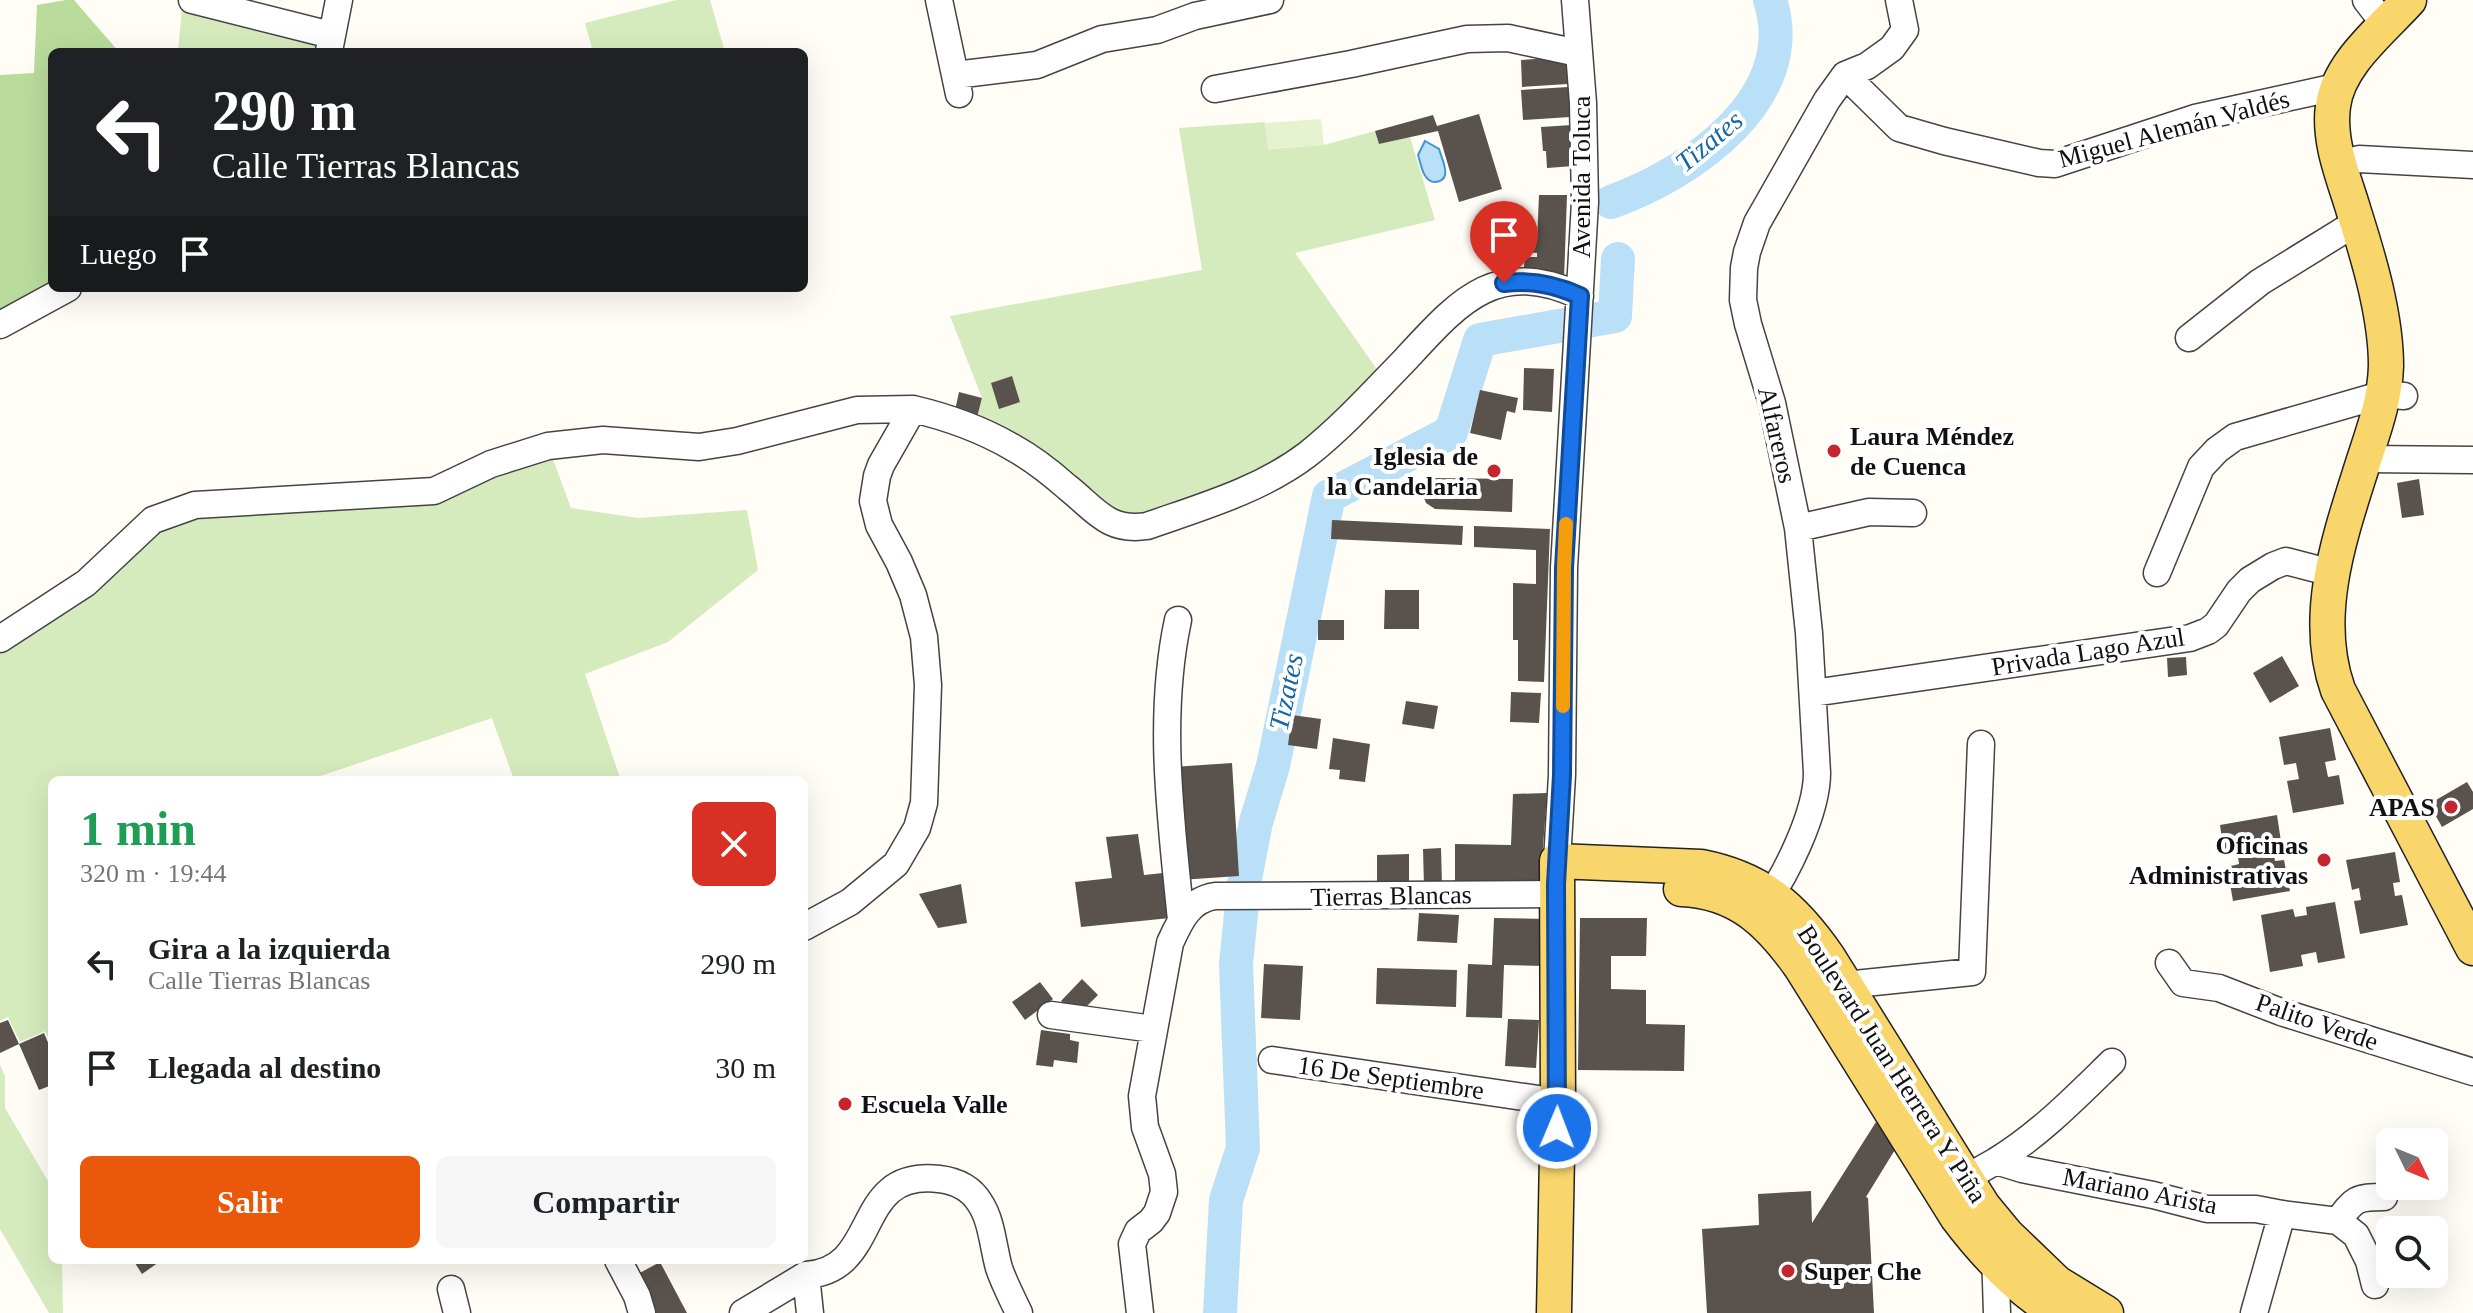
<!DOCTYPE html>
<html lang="es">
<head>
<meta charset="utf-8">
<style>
	body { margin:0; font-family:"Times New Roman",serif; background:#f6f6f6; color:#202124; height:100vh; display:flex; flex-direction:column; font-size:30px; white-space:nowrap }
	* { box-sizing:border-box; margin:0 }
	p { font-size:26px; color:#757577 }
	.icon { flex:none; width:44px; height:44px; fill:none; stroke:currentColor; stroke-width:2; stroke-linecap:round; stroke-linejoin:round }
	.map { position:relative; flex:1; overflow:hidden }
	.details { position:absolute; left:48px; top:776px; width:760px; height:488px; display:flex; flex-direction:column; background:#fff; border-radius:12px; box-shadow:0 8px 32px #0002 }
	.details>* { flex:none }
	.banner { position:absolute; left:48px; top:48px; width:760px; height:244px; border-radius:12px; box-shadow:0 8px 32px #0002; background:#202124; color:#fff; overflow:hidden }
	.needle { width:52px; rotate:133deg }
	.buttons { position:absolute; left:2376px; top:1128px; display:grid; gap:16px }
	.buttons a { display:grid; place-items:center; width:72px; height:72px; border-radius:12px; background:#fff; box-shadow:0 8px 32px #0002; font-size:40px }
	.pin { position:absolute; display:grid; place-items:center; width:68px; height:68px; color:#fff; margin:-82px -34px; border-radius:50% 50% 50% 0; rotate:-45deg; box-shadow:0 0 8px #0007 }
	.pin .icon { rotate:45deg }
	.me { position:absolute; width:88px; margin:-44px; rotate:1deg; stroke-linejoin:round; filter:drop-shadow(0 0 6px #0008) }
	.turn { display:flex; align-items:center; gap:28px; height:168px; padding:0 32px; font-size:36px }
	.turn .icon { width:104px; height:104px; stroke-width:2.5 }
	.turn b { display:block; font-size:56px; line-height:68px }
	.then { display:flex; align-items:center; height:76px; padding:0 32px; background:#0003; gap:16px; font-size:30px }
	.round { display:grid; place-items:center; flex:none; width:84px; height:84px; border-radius:12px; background:#f6f6f6 }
	.head { display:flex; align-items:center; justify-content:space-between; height:136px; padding:0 32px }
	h1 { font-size:48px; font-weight:800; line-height:60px; color:#1e9e55 }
	.button { display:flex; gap:16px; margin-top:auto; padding:16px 32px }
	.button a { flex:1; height:92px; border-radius:12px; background:#ea580c; color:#fff; font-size:32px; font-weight:800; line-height:92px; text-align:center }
	.button a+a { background:#f6f6f6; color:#202124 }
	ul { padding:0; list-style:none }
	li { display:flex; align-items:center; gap:24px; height:104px; padding:0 32px }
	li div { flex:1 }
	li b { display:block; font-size:30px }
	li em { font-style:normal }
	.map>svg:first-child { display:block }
	.green { fill:#d5ebbd }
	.forest { fill:#b9dc9c }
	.pitch { fill:#e6f2cf }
	.water { fill:#b9e0f7; stroke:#3f96cf; stroke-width:2 }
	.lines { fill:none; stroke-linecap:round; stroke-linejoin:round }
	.river { stroke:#b9e0f7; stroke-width:34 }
	.building { fill:#5a524d }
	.minor-casing { stroke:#444; stroke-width:29 }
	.major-casing { stroke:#222; stroke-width:37 }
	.minor { stroke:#fff; stroke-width:26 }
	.major { stroke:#f9d66b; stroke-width:34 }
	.route-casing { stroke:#114b97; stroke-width:20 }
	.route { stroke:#1a73e8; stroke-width:14 }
	.slow { stroke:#f59e0b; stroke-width:14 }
	.poi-dot { fill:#c4262e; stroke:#fff; stroke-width:3 }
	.labels { text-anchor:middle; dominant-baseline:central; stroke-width:8; stroke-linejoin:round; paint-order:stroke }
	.street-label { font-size:26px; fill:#111; stroke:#fff }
	.poi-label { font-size:26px; font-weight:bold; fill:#111; stroke:#fff; text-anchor:start }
	.water-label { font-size:28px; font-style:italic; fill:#1768a6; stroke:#fff }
</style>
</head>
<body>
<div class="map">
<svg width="2473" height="1313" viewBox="0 0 2473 1313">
	<rect width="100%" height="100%" fill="#fffdf5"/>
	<path class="green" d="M677,0h33l15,52h-132l-8,-29z
		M182,7l136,31 -2,14h-138z
		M1265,122l4,27 55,-4 51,-14 4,13 31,-7 25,83 -140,33 86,122 -19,21 -97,77 -140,47 -149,-99 6,-23 -32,-82 252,-46 -23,-142z
		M550,451l21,57 67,10 109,-8 11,60 -90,72 -83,32 35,104 -6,2h-100l-22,-62 -183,62h-257v265l-7,-14 -25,11 -12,-25 -8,4v-376l156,-120 40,-15 240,-14z
		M0,1065l5,11v32l47,80v72h10l1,53h-14l-49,-84z"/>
	<path class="forest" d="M66,0h8l45,52h-67v236l-52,29v-242l34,-2 3,-68z"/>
	<path class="pitch" d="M1321,119l3,26 -56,4 -3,-26z"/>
	<path class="water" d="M1425,141l14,8c2,7 8,19 6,26 -1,5 -6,7 -10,7 -12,0 -14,-18 -17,-27z"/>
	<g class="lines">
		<path class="river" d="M1611,202c79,-28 191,-104 159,-202
			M1220,1313l6,-113 17,-52 -7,-184 8,-80 12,-62 17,-56 56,-270 122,-64 29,-92 135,-24 3,-57"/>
	</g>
	<path class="building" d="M1566,57l2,27 -46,3 -1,-27z
		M1568,87l2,30 -47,3 -2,-30z
		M1479,114l23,75 -43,13 -21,-71 -59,13 -4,-13 58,-16 4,11z
		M1572,125l2,41 -27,2 -1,-17h-3l-2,-24z
		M1539,195h28l-3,85 -41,-5 2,-18h12v-4l-12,-1v-13l12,1z
		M1524,368l30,1 -2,43 -29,-2z
		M1012,376l8,26 -21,7 -8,-26z
		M1480,390l38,8 -3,15 -8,-2 -6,29 -31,-7z
		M959,392l23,6 -6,23 -22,-6z
		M1433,478l80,1 -1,33 -77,-3 -9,-6 -4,-10 3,-9z
		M2419,479l5,36 -22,3 -5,-35z
		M1332,520l131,6 -1,19 -131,-6z
		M1474,526l76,3 -6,153 -26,-1v-41h-5v-57l23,1v-34l-62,-3z
		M1385,590h34v39h-35z
		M1318,620h26v20h-26z
		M2282,656l17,30 -29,17 -17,-30z
		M2186,657l1,18 -19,2 -1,-19z
		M1511,692l30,1 -2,30 -29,-1z
		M1406,701l32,5 -4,23 -32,-5z
		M1292,715l29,4 -4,30 -29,-4z
		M2330,728l6,32 -11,2 3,15 11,-2 5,29 -51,9 -6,-32 12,-2 -3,-16 -12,2 -5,-28z
		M1333,738l37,6 -5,38 -26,-3 1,-9 -11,-1z
		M1232,763l7,113 -59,4 -7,-113z
		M2467,782l6,10v17l-31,18 -13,-23z
		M1547,793l-7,94 -85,2v-45l56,1 2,-51z
		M2277,815l5,33 -9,1 2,12 9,-1 6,31 -57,10 -6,-34 12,-3 -2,-14 -13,3 -4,-28z
		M1138,834l6,41 19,-2 7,45 -89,9 -6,-45 37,-4 -6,-41z
		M1441,848l1,37 -18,1 -1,-37z
		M2395,852l5,30 -7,1 2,13 7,-1 6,30 -48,9 -6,-33 7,-1 -2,-12 -7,2 -6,-30z
		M1409,854v33l-32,1v-33z
		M961,884l6,39 -29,5 -19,-34z
		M2335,902l10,56 -27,5 -2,-11 -15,3 2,11 -33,6 -9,-57 32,-6 2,8 12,-2 -1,-8z
		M1419,913l40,2 -2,28 -40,-2z
		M1494,918l52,1 -2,47 -40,-1 -2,53 -36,-1 2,-53 24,1z
		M1580,918h67l-1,38h-35v33l35,1v34l39,1 -1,46 -106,-1z
		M1264,964l39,2 -3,54 -39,-2z
		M1377,968l80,2 -1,37 -80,-3z
		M1082,979l16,16 -21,21 -16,-15z
		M1040,982l13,17 -28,21 -13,-18z
		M1508,1019l31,1 -3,48 -31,-2z
		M8,1020l11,24 -19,9v-30z
		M1041,1030l29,4v6l9,2 -2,21 -23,-3 -1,7 -17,-2z
		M44,1033l8,19v33l-13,5 -20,-46z
		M1876,1122l20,26 -30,49 2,1 6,115h-167l-5,-84 57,-4 -1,-31 53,-3 1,32z
		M133,1260h29l-20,14z
		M660,1262l27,51h-31l-20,-38z"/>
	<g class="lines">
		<g class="minor-casing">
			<path id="minor" d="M192,0l139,35
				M939,0l20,94
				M2366,0l20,26
				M329,51l10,-51
				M955,75l82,-10 65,-26 55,-9 38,-14 75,-16
				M1845,75l54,53 45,13 95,22 16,1 140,-46 141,-31
				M1215,89l136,-25 116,-25 41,-1 70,15
				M2339,164l20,-5 114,6
				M0,325l68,-37
				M2189,338l71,-56 97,-60
				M2364,459l109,1
				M1798,528l71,-16 44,1
				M2157,573l44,-106 16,-17 18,-13 149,-43 20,2
				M1178,620c-21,98 -7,200 3,300
				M0,639l86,-56 67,-63 42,-15 239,-14 57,-27 57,-18 55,-6 96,7 38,-6 120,-31 56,-1
				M1813,693l377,-55 18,-7 8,-6 23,-34 11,-11 23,-14 13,-5 46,12
				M1557,861l5,-86 2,-207 21,-366 -2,-99 -8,-103
				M1761,909c24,-31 56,-96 56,-136l-8,-140 -11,-105 -26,-125 -24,-79 -5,-24 1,-32 3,-16 10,-29 70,-123 18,-25 22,-9 25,-18 13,-18 -6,-30
				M804,927l46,-25 46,-38 21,-36 7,-25 4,-118 -4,-48 -11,-42 -14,-33 -20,-37 -6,-24 4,-25 4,-11 32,-56c34,8 68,20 99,38 20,11 38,25 55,40 28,22 40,45 80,39 54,-19 114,-36 161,-72 35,-28 65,-61 96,-93 53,-57 91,-105 176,-65
				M2169,963l14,20 36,5 62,24 192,60
				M1845,985l127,-13 9,-228
				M1051,1015l102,14
				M1272,1060l286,42
				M1996,1161c43,-26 80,-64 116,-99
				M1966,1178l30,-17 26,8 131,26 54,14h49l26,5 56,7 18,14 13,26 6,24
				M2338,1221c16,-22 18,-24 46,-24
				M1995,1252l2,61
				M618,1260l19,36 5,17
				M806,1275l4,38
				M451,1289l6,24
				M743,1313l63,-38c77,-5 45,-106 133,-96 17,2 32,9 41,24 12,18 13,44 19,65 5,15 13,30 20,45
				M1140,1313l-8,-69 6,-13 13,-10 6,-8 7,-21 -2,-18 -17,-47 -3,-31 28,-153c10,-22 19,-43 45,-47l342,-2
				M2254,1313l28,-99"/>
		</g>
		<g class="major-casing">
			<path id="major" d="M2409,0c-27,30 -71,64 -76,106 -5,36 11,72 21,106 15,47 32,104 32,154 -1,34 -12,63 -22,94 -23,73 -53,154 -26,230l135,258
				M1681,889c57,2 89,34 120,78l156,250c28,37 60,72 101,96
				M1554,1313l4,-211 -1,-241 144,6c61,12 93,41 127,90l155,249 24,29 50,48 49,30"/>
		</g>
		<use href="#minor" class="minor"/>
		<use href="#major" class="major"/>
	</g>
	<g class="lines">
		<g class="route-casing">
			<path id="route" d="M1504,283c27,-3 50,1 76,13l-16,272 -2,207 -6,109 1,244"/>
		</g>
		<use href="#route" class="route"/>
		<path class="slow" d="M1563,706l1,-138 2,-44"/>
	</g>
	<g class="poi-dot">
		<circle cx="1834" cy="451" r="8"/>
		<circle cx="1494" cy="471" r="8"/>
		<circle cx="2451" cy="807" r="8"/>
		<circle cx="2324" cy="860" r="8"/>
		<circle cx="845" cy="1104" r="8"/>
		<circle cx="1788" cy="1271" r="8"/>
	</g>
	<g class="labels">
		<g class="street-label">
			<text transform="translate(2174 129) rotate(-15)">Miguel Alemán Valdés</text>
			<text transform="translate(1581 177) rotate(-90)">Avenida Toluca</text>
			<text transform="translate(1777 435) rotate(77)">Alfareros</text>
			<text transform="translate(2088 652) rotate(-9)">Privada Lago Azul</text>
			<text transform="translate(1391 896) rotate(-1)">Tierras Blancas</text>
			<text transform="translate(2317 1022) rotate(19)">Palito Verde</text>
			<text transform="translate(1892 1064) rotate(57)">Boulevard Juan Herrera Y Piña</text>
			<text transform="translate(1391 1078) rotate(8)">16 De Septiembre</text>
			<text transform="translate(2140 1191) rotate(11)">Mariano Arista</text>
		</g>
		<g class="poi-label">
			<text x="1850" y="436">Laura Méndez<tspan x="1850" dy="30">de Cuenca</tspan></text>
			<text x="1478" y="456" text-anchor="end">Iglesia de<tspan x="1478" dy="30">la Candelaria</tspan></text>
			<text x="2435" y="807" text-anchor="end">APAS</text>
			<text x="2308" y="845" text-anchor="end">Oficinas<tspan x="2308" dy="30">Administrativas</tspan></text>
			<text x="861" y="1104">Escuela Valle</text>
			<text x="1804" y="1271">Super Che</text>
		</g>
		<g class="water-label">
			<text transform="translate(1709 141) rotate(-40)">Tizates</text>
			<text transform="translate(1286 692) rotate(-78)">Tizates</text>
		</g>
	</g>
</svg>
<div class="buttons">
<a><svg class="needle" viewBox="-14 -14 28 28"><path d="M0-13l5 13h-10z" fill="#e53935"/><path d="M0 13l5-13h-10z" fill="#757577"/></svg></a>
<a><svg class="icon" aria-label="search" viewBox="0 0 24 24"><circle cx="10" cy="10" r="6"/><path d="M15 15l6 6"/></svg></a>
</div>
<div class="pin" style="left:1504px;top:283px;background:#d93025"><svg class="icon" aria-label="arrive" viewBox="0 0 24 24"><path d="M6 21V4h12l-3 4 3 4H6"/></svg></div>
<svg class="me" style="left:1557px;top:1128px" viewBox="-20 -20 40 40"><circle r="17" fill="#1a73e8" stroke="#fff" stroke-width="3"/><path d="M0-11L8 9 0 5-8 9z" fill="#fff"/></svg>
<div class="banner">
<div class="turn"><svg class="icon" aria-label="left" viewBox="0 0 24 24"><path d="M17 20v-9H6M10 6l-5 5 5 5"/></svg><div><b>290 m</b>Calle Tierras Blancas</div></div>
<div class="then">Luego<svg class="icon" aria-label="arrive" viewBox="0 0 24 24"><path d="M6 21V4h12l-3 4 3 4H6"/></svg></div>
</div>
<section class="details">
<div class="head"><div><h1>1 min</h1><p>320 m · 19:44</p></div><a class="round" style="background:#d93025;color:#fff"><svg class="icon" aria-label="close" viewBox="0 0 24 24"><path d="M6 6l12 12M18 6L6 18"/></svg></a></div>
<ul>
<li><svg class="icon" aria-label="left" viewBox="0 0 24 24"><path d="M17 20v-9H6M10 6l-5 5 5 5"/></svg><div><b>Gira a la izquierda</b><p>Calle Tierras Blancas</p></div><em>290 m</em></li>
<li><svg class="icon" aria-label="arrive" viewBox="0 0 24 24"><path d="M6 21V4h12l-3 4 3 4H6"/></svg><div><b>Llegada al destino</b></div><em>30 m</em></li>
</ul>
<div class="button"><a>Salir</a><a>Compartir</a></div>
</section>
</div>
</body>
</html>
